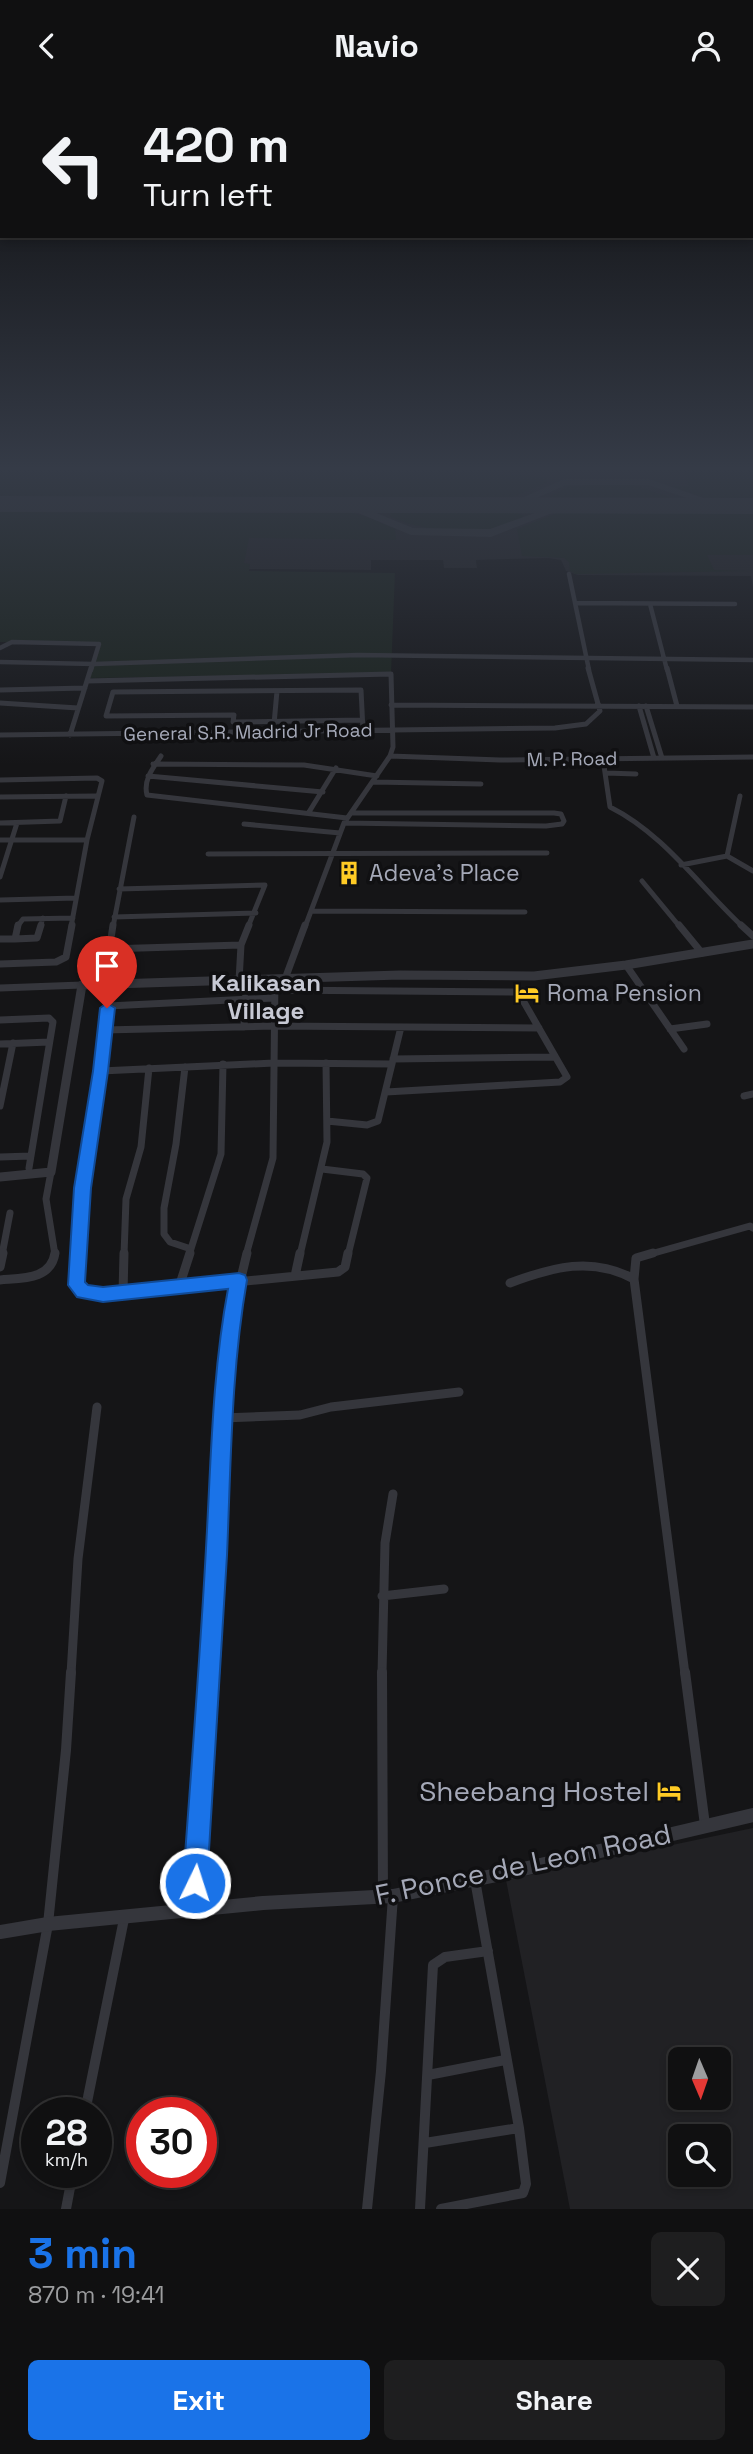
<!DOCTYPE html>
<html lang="en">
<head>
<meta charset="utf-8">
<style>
	body { margin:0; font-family:"Space Grotesk",sans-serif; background:#1e1e1f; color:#f1f3f6; height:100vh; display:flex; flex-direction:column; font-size:26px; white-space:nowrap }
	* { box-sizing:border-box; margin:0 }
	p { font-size:23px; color:#9c9d9f }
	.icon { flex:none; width:38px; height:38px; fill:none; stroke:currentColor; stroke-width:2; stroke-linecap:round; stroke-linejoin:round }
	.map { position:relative; height:2118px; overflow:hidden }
	.details { display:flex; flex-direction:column; background:#101011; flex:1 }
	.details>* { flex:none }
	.guide { position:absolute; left:0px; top:0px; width:754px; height:147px; box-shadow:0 4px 10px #0003,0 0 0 2px #303031; background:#101011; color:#f1f3f6; overflow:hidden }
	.needle { width:46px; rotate:178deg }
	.tools { position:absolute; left:668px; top:1956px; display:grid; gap:14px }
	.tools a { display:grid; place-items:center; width:63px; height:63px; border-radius:10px; background:#101011; box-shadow:0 4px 10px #0003,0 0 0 2px #303031; font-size:35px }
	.speed { position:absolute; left:21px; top:2006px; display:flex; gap:14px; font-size:35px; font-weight:700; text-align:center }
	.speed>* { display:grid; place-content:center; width:91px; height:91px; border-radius:50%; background:#101011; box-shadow:0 4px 10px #0003,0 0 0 2px #303031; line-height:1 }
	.speed small { font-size:18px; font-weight:400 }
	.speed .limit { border:10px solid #d22; background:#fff; color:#111 }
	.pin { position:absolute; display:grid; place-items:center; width:60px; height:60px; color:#fff; margin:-72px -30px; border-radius:50% 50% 50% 0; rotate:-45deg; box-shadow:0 0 7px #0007 }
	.pin .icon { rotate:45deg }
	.me { position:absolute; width:77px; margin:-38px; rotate:4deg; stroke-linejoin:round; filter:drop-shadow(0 0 5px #0008) }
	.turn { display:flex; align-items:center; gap:24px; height:147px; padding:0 28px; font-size:32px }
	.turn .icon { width:91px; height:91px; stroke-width:2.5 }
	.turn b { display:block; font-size:49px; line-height:60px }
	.round { display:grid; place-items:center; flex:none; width:74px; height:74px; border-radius:10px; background:#1e1e1f }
	.overview { display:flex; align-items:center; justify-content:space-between; height:119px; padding:0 28px }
	h1 { font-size:42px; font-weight:600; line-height:52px; color:#1a73e8 }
	.primary-button { display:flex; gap:14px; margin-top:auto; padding:14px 28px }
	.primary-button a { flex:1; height:80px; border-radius:10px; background:#1a73e8; color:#fff; font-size:28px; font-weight:600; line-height:80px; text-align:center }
	.primary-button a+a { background:#1e1e1f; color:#f1f3f6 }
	header { display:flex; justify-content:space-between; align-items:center; height:91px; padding:0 28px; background:#101011; font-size:32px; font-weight:600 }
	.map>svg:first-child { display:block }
	.built { fill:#212124; fill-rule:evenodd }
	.green { fill:#1a221c }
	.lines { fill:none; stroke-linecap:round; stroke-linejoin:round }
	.taxiway { fill:#2e3034; fill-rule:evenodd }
	.runway { fill:#2e3034; fill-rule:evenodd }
	.minor-far4 { stroke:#35363c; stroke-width:4.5 }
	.minor-far3 { stroke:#35363c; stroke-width:5 }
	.minor-far2 { stroke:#35363c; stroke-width:7 }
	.minor-far1 { stroke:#35363c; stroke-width:9 }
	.minor { stroke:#35363c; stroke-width:10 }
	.tertiary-far1 { stroke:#35363c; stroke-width:9 }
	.tertiary { stroke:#35363c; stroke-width:14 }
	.route { fill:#1a73e8; stroke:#114b97; stroke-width:2 }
	.labels { text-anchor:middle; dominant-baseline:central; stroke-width:7; stroke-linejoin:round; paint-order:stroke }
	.far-street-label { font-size:19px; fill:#a5a9b8; stroke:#101012 }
	.poi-label { font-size:23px; fill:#a5a9b8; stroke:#101012; text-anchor:start }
	.neighbourhood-label { font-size:24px; font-weight:bold; fill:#c7c9d4; stroke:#101012 }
	.near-poi-label { font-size:28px; fill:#a5a9b8; stroke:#101012; text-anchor:end }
	.near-street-label { font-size:28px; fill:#a5a9b8; stroke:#101012 }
</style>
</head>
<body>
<header><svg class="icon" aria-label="back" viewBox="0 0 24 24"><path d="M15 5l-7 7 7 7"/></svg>Navio<svg class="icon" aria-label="person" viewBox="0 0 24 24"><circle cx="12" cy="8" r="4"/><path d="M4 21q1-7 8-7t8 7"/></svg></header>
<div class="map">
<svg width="753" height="2118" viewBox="0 0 753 2118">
	<rect width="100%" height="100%" fill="#151517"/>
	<path class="built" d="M0,377h753v120l-2,-12 -173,-1 -12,-4 -5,-11 -13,-2 -72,2 1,8h-33l-1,-8h-72v10l-128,-1 -243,-22z
		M753,1737v381h-183l-64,-329zM681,1969h38v38h-38zM681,2046h38v38h-38z"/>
	<path class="green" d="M0,377h477l1,5 68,4 1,6 -42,17 -505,-2z
		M682,377h71v33l-42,-1 -37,-13 15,-1z
		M586,394h47l39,13 -7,2h-109l-7,-3 19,-10z
		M0,419l344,1 24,6 27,12 1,11 -147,-2 -5,25 6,1 -1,7 146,2 -4,101 -304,4 12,-36h-99z
		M400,420l114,1 10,4c-24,22 -106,17 -134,0l1,-3z
		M559,421h194v43h-46l7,15 38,1 -177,3 -5,-3 -1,-9 -5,-4 -42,-2 -5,-27z"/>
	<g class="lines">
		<path class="taxiway" d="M564,388h85l77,27 -10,2 -68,-23h-82l-52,23 -10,-2z
			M344,412h8l61,25 77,1 70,-25 10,2 -79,31 -80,-2 -67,-28z"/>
		<path class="runway" d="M0,405l753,2v16l-753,-2z"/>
		<path class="minor-far4" d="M569,483l20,96
			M575,512l160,1
			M650,513l17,66
			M0,557l12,-6 87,2 -8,26
			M0,571l94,2 264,-9 395,5"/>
		<path class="minor-far3" d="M667,577l10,38
			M87,590l304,-7 2,73 -3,9 -46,67 -39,104
			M0,599l85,-2
			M0,612l78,5
			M391,614l362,2
			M639,615l15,52
			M646,615l16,52
			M362,629l-129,2 1,-7 -128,1 7,-24 248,-2 2,40
			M274,633l3,-33
			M0,644l555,-7 31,-4 14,-13 -12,-43
			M70,644l21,-67
			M161,665c-8,12 -18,24 -14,39l200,23
			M390,665l110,4 253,-3
			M603,668l7,48c54,27 89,79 133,120
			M153,673l151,1 73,11
			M606,682l30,1
			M148,685l175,16
			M0,689l97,-2 5,3 -15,59 -16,87
			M373,691l108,2
			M740,705l-13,60 26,15
			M0,706l96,-1
			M309,721l27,-44
			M0,732l60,-2 6,-25
			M344,732l202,3 16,-2 2,-3 -3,-7 -7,-1h-203
			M244,733l96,9
			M0,749h87
			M208,763l339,-1
			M681,774l46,-9
			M0,786l17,-54
			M642,790l38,46
			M119,798l146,-4 -17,42
			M0,809l76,-2
			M312,820l213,1
			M114,826l142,-4
			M17,836l6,-8 50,-1
			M40,836l3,-9
			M113,836l21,-110"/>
		<path class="minor-far2" d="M679,834l23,28
			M741,834l12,11
			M0,848h15l3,-14
			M15,848l22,-1 4,-13
			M107,858l134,-4
			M0,873l56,-2 10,-5 6,-32
			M626,874l58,84
			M285,888l20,-54
			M239,890l2,-36 8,-20
			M104,895l9,-61
			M0,897l82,-3
			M273,899l242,2 6,5 46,80 -7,5 -174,10
			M0,929l49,-2 4,4 -24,146
			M244,936l1,-29
			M670,938l37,-5
			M104,939l169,-4 266,2
			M0,953l49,-2
			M393,968l162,-2
			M185,976l-9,77 -12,64v26l6,8 21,7
			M101,980l173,-8 118,1
			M744,1005l9,-2
			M0,1015l13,-63
			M327,1030l40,4 11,-4 23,-94
			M0,1066l31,-1
			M322,1078l41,5 4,4 -19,77
			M51,1081l-5,27 9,56
			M2,1164l8,-42
			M78,1164l5,-68 25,-181 165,-8
			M124,1164l2,-56 15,-52 8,-79
			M189,1164l32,-101 2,-90
			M246,1164l27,-97 2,-179
			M300,1164l27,-113 -1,-79
			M647,1164l103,-29 3,2"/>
		<path class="minor-far1" d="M78,1162l-2,31 7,8 20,3 235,-23 7,-5 3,-14
			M0,1176l3,-14
			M295,1185l5,-23
			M634,1188l2,-21 17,-5
			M0,1189c22,-2 51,0 55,-27
			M510,1192c43,-16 82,-27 124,-4l51,395
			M179,1196l11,-34
			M123,1202l1,-40
			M223,1327l77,-3 31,-8 128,-15
			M382,1505l62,-7
			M71,1583l7,-115 19,-152
			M208,1583l23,-354 16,-67
			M382,1583l3,-131 8,-49"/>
		<path class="minor" d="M382,1581l1,224
			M685,1581l20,153
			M193,1819l15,-238
			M428,1984l77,-15
			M85,2021l39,-193
			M425,2052l94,-15
			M0,2092l48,-259 18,-174 5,-78
			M66,2118l7,-37
			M367,2118l14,-138 12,-175
			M420,2118l13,-244 12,-8 43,-6
			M441,2118l82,-16 3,-9 -7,-56 -44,-248"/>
		<path class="tertiary-far1" d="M0,1086l51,-5 31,-187 318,-10 134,1 92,-11 127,-21"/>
		<path class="tertiary" d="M0,1841l48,-8 215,-21 130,-7 109,-22 251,-59"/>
	</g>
	<linearGradient id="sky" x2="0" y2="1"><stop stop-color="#0c0c0d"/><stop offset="0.56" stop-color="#353b47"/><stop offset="1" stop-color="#353b47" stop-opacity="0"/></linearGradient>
	<rect width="753" height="674" fill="url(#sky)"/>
	<path class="route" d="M107,912l8,5 -7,63 -17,117 -6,94 3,3 15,2 136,-14 6,2 2,5c-16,91 -16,184 -20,275 -6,109 -13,218 -20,328l-4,8 -8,4 -9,-4 -3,-8c8,-112 17,-223 23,-335 5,-86 6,-174 22,-259l-125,13 -26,-5 -9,-12 6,-97 19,-117 7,-63z"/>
	<defs>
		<g id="building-bare" transform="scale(1.89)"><path d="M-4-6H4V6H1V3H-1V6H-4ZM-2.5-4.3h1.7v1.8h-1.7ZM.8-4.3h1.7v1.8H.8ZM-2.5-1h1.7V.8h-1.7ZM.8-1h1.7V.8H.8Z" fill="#ffcb25" stroke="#101012" stroke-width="2.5" paint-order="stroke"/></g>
		<g id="hotel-bare" transform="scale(1.89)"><path d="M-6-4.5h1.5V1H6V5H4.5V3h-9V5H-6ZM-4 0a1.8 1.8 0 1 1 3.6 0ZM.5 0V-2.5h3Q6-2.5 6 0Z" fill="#ffcb25" stroke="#101012" stroke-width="2.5" paint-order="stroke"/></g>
	</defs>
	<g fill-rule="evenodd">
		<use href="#building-bare" x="349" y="782"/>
		<use href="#hotel-bare" x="527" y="902"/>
		<use href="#hotel-bare" x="669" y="1700"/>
	</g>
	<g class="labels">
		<g class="far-street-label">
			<text transform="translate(248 641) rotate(-1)">General S.R. Madrid Jr Road</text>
			<text transform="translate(572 668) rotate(-1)">M. P. Road</text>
		</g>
		<g class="poi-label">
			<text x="369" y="782">Adeva's Place</text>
			<text x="547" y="902">Roma Pension</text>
		</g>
		<g class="neighbourhood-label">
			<text x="266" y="891">Kalikasan<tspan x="266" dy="28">Village</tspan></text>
		</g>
		<g class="near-poi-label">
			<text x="649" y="1700">Sheebang Hostel</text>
		</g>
		<g class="near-street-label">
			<text transform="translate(523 1773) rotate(-12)">F. Ponce de Leon Road</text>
		</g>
	</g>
</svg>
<div class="tools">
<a><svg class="needle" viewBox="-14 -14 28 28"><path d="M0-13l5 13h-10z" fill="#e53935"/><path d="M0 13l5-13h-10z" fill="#9c9d9f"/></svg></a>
<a><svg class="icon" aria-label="search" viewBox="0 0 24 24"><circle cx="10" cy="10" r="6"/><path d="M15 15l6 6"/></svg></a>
</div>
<div class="speed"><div>28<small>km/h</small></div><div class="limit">30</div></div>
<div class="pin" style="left:107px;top:917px;background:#d93025"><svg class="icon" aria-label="arrive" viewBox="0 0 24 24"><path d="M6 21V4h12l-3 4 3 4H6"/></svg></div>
<svg class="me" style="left:195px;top:1792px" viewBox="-20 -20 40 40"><circle r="17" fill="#1a73e8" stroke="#fff" stroke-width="3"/><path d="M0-11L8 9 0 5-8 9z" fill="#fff"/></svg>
<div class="guide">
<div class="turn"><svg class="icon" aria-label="left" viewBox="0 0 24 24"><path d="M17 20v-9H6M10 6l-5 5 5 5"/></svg><div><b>420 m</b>Turn left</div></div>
</div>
</div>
<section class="details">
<div class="overview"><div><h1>3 min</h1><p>870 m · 19:41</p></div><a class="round"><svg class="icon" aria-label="close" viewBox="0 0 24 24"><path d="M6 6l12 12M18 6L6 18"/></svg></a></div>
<div class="primary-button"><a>Exit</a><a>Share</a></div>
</section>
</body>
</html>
